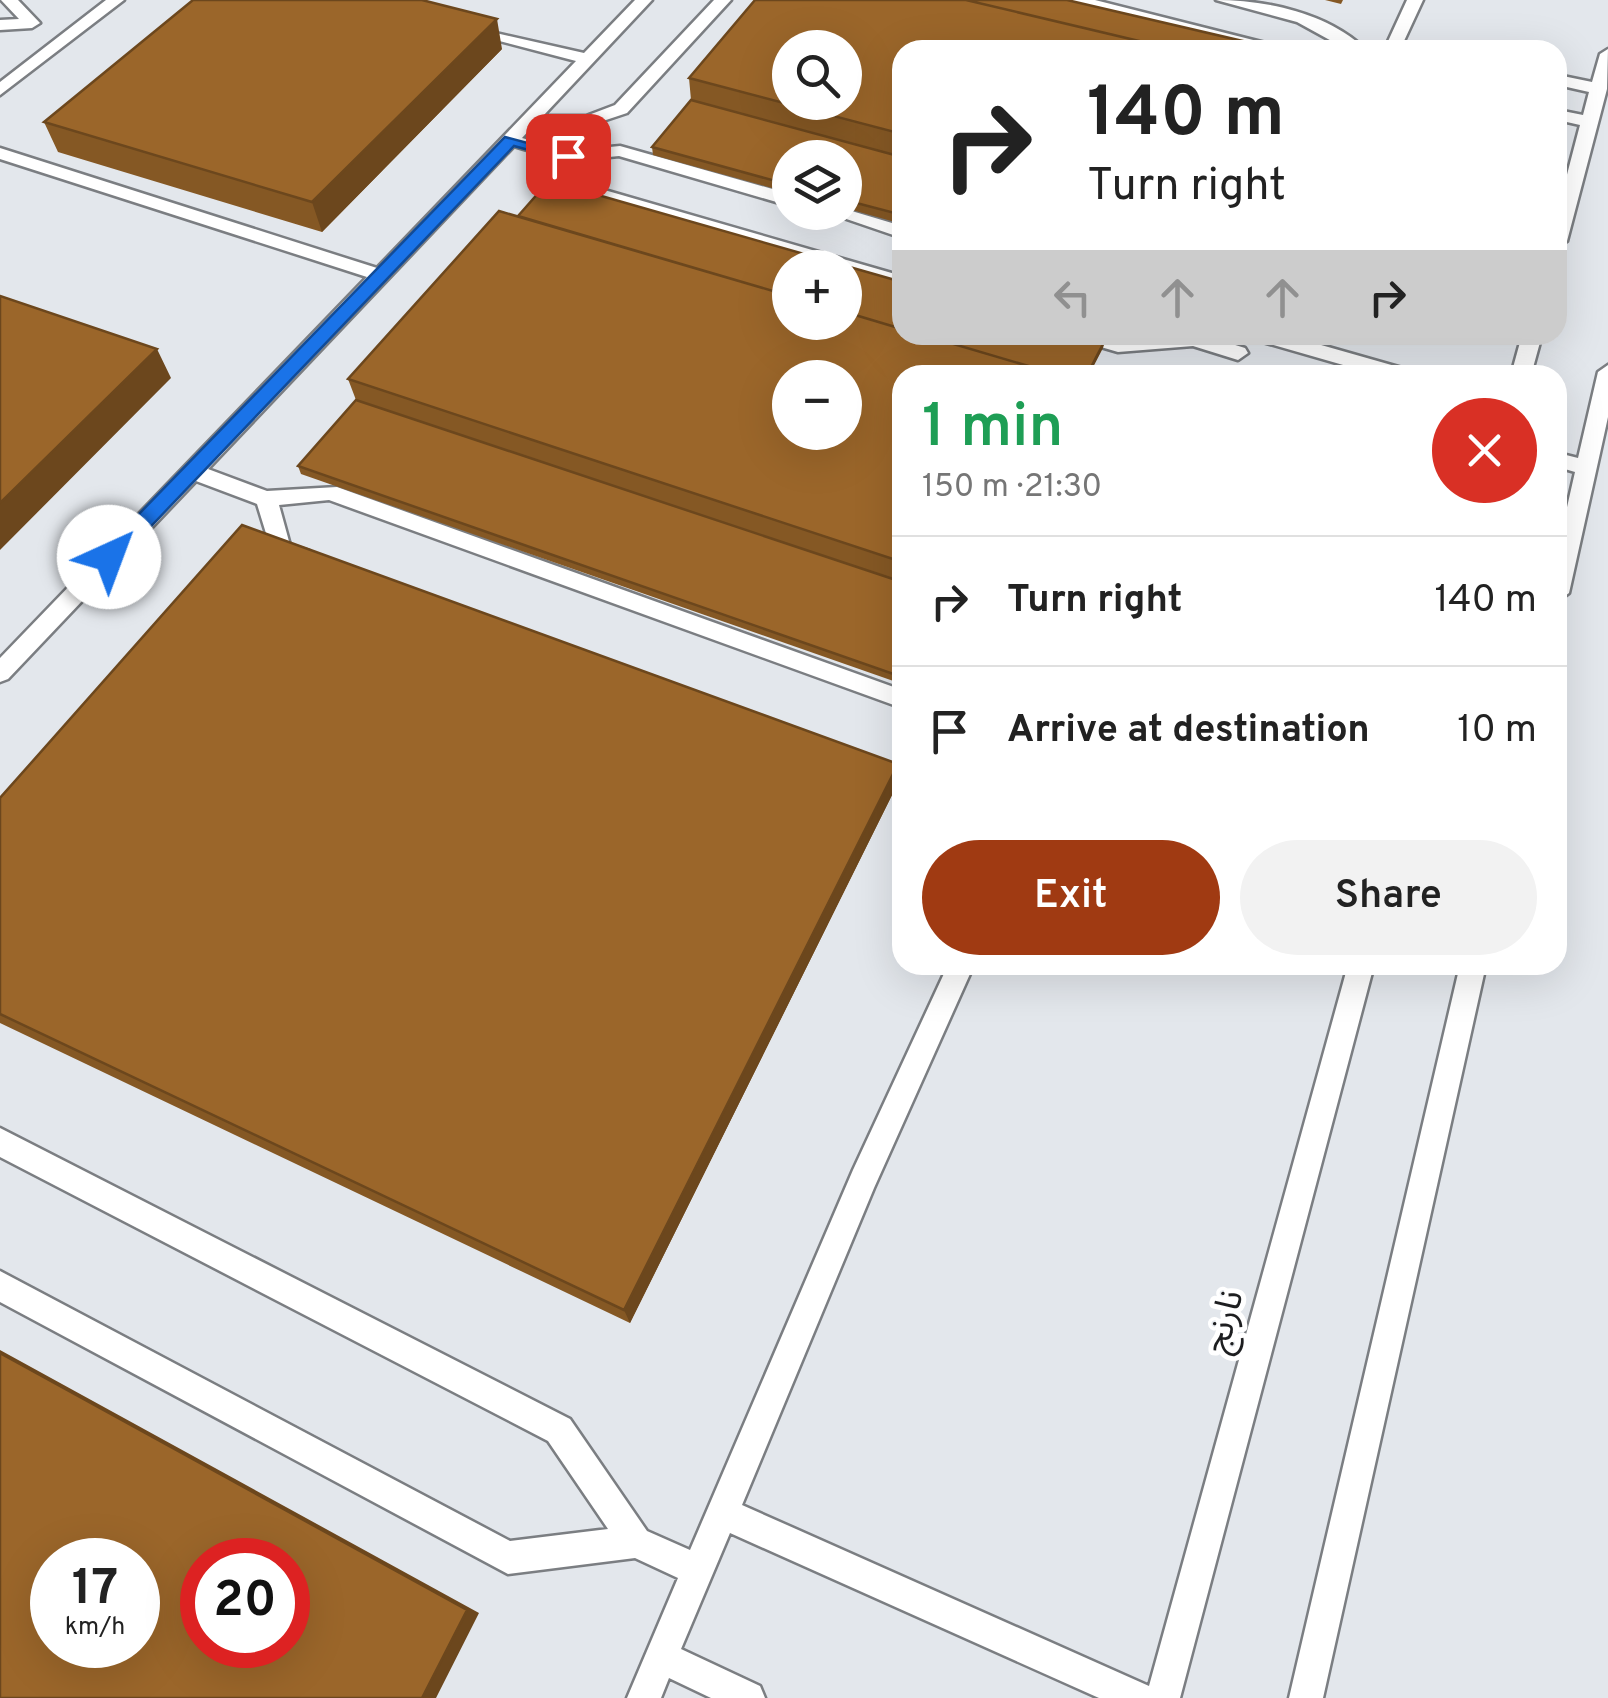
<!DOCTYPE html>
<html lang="en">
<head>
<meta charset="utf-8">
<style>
	body { margin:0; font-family:Overpass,"Noto Sans Arabic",sans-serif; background:#f2f2f2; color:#222; height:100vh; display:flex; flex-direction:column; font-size:38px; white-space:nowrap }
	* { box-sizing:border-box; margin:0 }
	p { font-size:32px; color:#767676 }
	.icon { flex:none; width:55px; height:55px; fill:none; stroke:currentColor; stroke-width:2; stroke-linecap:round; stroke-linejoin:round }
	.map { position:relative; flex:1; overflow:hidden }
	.panel { position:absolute; left:892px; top:365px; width:675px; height:610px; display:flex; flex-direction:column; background:#fff; border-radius:30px; box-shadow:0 10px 40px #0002 }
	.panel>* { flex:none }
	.hud { position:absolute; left:892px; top:40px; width:675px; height:305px; border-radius:30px; box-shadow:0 10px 40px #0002; background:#fff; color:#222; overflow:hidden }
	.controls { position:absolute; left:772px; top:30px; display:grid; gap:20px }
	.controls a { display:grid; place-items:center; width:90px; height:90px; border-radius:50%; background:#fff; box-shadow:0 10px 40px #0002; font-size:50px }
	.speed { position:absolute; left:30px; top:1538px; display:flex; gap:20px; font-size:50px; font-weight:700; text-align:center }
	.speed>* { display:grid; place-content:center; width:130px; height:130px; border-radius:50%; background:#fff; box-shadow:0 10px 40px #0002; line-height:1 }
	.speed small { font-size:25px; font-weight:400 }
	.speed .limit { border:15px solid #d22; background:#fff; color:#111 }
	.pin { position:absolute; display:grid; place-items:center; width:85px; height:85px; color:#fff; margin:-42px; border-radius:20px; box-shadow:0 5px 15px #0006 }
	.me { position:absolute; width:110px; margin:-55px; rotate:43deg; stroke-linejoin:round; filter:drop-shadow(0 0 8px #0008) }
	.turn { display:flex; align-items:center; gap:35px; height:210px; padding:0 30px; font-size:45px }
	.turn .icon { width:130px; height:130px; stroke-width:2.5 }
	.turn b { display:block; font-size:70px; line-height:85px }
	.lanes { display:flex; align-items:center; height:95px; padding:0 30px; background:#0003; justify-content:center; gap:50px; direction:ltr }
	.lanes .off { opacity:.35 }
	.round { display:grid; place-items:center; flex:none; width:105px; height:105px; border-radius:52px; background:#f2f2f2 }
	.summary { display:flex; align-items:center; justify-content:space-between; height:170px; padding:0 30px }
	h1 { font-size:60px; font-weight:600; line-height:75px; color:#1e9e55 }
	.action { display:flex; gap:20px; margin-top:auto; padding:20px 30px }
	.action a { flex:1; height:115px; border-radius:60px; background:#a03a12; color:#fff; font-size:40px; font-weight:600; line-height:115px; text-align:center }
	.action a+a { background:#f2f2f2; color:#222 }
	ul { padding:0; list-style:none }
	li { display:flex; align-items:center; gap:30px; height:130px; padding:0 30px; border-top:2px solid #e0e0e0 }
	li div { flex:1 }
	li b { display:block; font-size:38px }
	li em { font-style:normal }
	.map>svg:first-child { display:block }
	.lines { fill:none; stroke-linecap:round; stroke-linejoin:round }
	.lane-casing { stroke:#7b7e82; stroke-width:5 }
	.lane { fill:#fff; fill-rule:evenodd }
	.wall { fill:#855824 }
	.shaded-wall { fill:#6c471d }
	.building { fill:#9b662a; stroke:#6c471d; stroke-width:2.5; fill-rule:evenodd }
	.route { fill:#1a73e8; stroke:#114b97; stroke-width:2.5 }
	.labels { text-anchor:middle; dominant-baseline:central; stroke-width:10; stroke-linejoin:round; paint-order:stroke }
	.near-street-label { font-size:35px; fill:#1d1e20; stroke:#fff }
</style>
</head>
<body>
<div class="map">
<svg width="1608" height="1698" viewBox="0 0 1608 1698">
	<rect width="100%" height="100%" fill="#e3e7ec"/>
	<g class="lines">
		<g class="lane-casing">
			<path id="lane" d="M1,0h17l22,23 -8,5 -32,2v-10l19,-1z
				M106,0h18l-124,95v-13z
				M635,0h17l-109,116h43l29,-11 99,-105h17l-104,113 -39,13h-55l-11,12 46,13 52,-5 170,48v12l-171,-50 -40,4 15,27 308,89v12l-57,-16v-4h-15l-249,-73 -20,-35 -47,-14 -306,323 59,22 70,-4 565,203v18l-573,-208 -50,5 11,40 19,6 3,6 -11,8 -28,-9 -16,-52 -61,-23 -188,198 -8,3v-24l367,-381 -367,-118v-11l377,120 199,-207 -111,-29v-6l119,27z
				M1067,0h28l198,50h-29z
				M1216,0c50,0 111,13 148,48l-50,2 23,-6 -40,-22z
				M1407,0h16l-19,41 26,9h-46z
				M1608,49l-1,40 -40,152 -9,6v-38l22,-84 -22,-5v-10l25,5 6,-23 -31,-7v-10l34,7 8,-28z
				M845,209l57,17v12l-76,-26h19z
				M1074,335l44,3 85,-3 42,13 3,5 -10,7 -45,-14 -75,6 -41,-12z
				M1253,335h33l123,35 3,5h-34l-122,-35z
				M1522,335h20l-11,40h-20z
				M1608,365v52l-39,176 -11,8v-54l17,-75 -17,-5v-14l20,5 20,-86z
				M864,757l38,14v20l-47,-17 -3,-7 3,-7z
				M948,965h26l-100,223 -132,317 407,181 199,-721h26l-194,733h-81l-369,-165 -49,116 79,37 5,12h-54l-42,-20 -8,20h-34l51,-120 -43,-20 -127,16 -508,-272v-31l510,270 98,-12 -60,-88 -548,-284v-29l570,291 77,112 43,19 163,-380z
				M1460,965h26l-163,733h-34z"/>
		</g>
		<use href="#lane" class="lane"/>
	</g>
	<path class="wall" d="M1325,0h18l-2,4z
		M502,49l-180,183 -264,-80 -14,-30z
		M902,50v174l-57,-16v-50h-55v35l-137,-38 -1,-8 39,-47 -2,-22z
		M518,216l585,132 -201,27v309l-601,-210 -3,-8 58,-66 -8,-21z
		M895,789l-265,534 -630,-300v-225z"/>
	<path class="shaded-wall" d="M497,19l5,30 -180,183 -10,-30z
		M1105,340l-2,8 -14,27h-2z
		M157,349l14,29 -171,172v-47z
		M898,764l-3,25 -265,534 -6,-13z
		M0,1350l479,263 -43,85h-14l-422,-345z"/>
	<path class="building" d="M193,0h229l75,19 -185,183 -268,-80z
		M755,0h211l211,50h-275v84l-213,-56zM790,48h55v54h-55z
		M966,0h101l214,50h-104z
		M691,100l211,57v58l-57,-15v-42h-55v27l-138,-38z
		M549,181l353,101v47l-57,-17v-44h-55v28l-272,-80z
		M499,211l291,85v26h55v-10l57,17v6h21l136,40h-157v187l-554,-183zM790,378h55v54h-55z
		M0,296l157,53 -157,154z
		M923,335h164l18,5 -18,35h-28z
		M356,400l546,182v95l-604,-211z
		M242,525l656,239 -274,546 -624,-296v-216z
		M0,1353l467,257 -45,88h-422zM52,1560h86v85h-86zM202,1560h86v85h-86z"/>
	<path class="route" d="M505,137l71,19 -8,5 -54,-15 -398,417h-14v-11z"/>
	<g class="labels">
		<g class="near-street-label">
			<text transform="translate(1226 1322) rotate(-75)">نارنج</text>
		</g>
	</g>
</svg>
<div class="controls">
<a><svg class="icon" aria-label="search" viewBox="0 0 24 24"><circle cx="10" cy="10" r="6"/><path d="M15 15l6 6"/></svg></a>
<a><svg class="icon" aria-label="layers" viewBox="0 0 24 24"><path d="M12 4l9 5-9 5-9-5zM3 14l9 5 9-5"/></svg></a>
<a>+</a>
<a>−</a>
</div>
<div class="speed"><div>17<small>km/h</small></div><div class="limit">20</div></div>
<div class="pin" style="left:568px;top:156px;background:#d93025"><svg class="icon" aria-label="arrive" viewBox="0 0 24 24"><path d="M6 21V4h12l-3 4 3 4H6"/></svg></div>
<svg class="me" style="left:109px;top:557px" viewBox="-20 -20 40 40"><circle r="19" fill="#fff"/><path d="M0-13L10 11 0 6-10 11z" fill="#1a73e8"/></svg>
<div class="hud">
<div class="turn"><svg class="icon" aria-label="right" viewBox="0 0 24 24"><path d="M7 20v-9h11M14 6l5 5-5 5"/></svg><div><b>140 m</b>Turn right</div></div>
<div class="lanes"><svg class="icon off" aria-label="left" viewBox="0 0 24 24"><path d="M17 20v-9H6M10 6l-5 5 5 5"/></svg><svg class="icon off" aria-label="ahead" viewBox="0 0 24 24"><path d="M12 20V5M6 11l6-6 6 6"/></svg><svg class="icon off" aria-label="ahead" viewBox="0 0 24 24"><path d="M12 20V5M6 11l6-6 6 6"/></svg><svg class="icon" aria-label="right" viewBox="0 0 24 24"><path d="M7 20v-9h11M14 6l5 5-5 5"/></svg></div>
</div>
<section class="panel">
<div class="summary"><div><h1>1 min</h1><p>150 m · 21:30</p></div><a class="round" style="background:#d93025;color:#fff"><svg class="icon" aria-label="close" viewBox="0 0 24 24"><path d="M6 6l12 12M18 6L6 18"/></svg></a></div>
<ul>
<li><svg class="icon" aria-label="right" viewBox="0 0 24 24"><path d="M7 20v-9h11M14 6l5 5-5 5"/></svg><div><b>Turn right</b></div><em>140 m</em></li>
<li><svg class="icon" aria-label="arrive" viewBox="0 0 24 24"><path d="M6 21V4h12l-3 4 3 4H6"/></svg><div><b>Arrive at destination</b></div><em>10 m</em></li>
</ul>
<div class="action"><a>Exit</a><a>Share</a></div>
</section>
</div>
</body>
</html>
